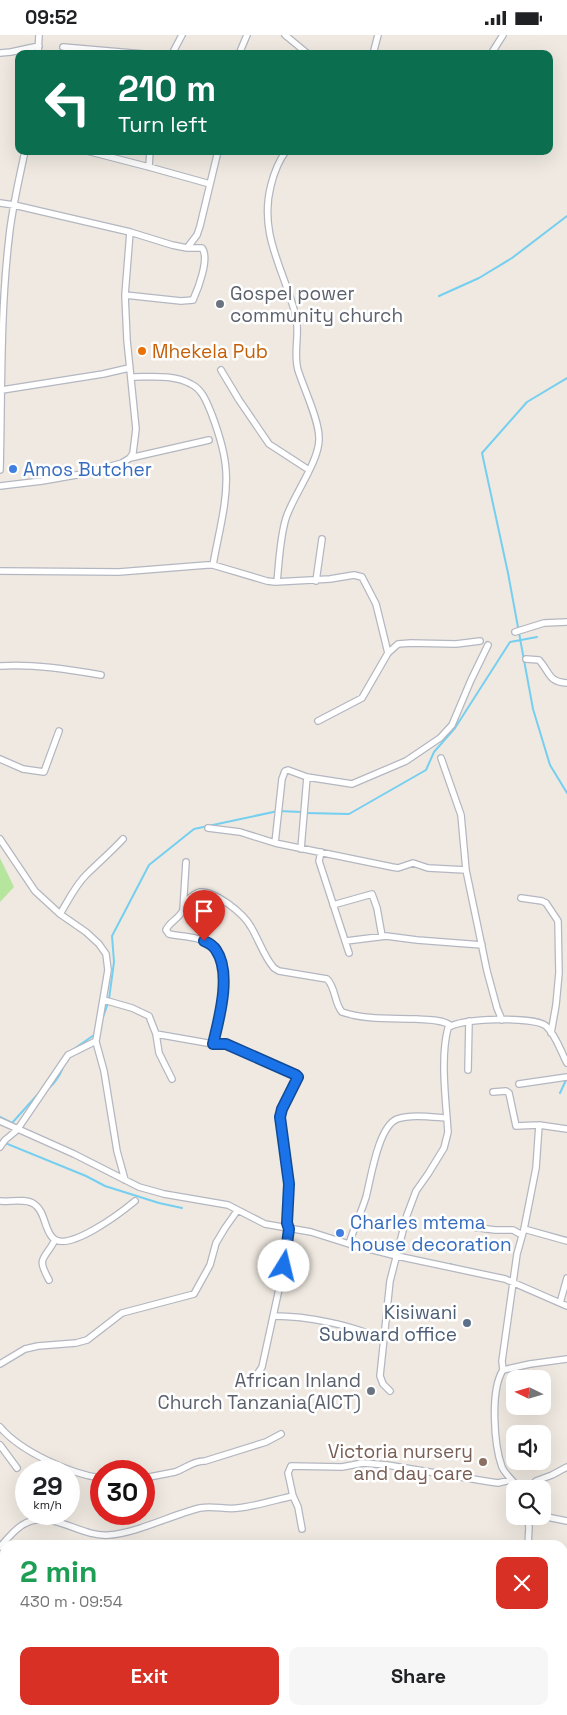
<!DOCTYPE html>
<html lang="en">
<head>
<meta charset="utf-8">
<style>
	body { margin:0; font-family:"Space Grotesk",sans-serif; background:#f6f6f6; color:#202124; height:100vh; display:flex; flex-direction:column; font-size:19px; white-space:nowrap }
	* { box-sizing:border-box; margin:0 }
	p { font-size:16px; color:#757577 }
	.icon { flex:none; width:28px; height:28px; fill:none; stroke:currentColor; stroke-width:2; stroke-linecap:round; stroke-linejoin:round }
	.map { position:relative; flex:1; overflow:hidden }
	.sheet { position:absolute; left:0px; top:1505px; width:568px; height:175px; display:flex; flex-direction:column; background:#fff; border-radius:15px 15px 0 0; box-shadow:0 5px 20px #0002 }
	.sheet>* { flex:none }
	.top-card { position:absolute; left:15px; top:15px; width:538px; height:105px; border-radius:10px; box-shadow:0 5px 20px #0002; background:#0b6e4f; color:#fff; overflow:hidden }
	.needle { width:32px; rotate:275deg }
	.controls { position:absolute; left:506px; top:1335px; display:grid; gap:10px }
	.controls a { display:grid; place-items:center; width:45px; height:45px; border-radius:10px; background:#fff; box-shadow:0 5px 20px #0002; font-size:25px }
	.speed { position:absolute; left:15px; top:1425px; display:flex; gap:10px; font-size:25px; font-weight:700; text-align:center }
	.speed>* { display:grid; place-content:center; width:65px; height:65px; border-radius:50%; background:#fff; box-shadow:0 5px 20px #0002; line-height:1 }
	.speed small { font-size:12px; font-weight:400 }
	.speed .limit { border:8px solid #d22; background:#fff; color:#111 }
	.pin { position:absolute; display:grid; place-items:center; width:42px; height:42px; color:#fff; margin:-51px -21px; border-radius:50% 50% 50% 0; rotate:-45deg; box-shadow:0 0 5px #0007 }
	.pin .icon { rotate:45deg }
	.me { position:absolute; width:55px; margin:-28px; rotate:9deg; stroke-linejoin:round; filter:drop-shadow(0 0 4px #0008) }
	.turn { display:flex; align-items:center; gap:18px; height:105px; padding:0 20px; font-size:22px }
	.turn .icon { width:65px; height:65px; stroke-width:2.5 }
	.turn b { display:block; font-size:35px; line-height:42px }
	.round { display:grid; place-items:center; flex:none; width:52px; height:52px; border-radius:10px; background:#f6f6f6 }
	.headline { display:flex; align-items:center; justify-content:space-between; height:85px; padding:0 20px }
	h1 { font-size:30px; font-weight:600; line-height:38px; color:#1e9e55 }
	.cta { display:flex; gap:10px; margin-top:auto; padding:10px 20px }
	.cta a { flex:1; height:58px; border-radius:10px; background:#d93025; color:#fff; font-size:20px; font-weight:600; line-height:58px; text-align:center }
	.cta a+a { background:#f6f6f6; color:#202124 }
	.status { display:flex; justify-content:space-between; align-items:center; height:35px; padding:0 25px; background:#fff; direction:ltr }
	.status svg { height:14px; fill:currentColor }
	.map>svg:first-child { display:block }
	.green { fill:#b6e59e }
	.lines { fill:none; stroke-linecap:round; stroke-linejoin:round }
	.stream { stroke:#75cff0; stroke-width:2 }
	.minor-casing { stroke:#b4b7c1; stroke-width:8 }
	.minor { stroke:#fff; stroke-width:5.5 }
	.route-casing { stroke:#114b97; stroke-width:12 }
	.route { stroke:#1a73e8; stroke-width:9 }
	.worship-dot { fill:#6b7280; stroke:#fff; stroke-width:2 }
	.food-dot { fill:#e8710a; stroke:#fff; stroke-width:2 }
	.shop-dot { fill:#3f7fe0; stroke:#fff; stroke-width:2 }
	.service-dot { fill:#5c6f8a; stroke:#fff; stroke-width:2 }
	.education-dot { fill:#8d6e63; stroke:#fff; stroke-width:2 }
	.labels { text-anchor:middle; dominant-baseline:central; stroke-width:5; stroke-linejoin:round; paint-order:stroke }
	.worship-label { font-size:19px; fill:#5b616d; stroke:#fff; text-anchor:start }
	.food-label { font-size:19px; fill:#c56008; stroke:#fff; text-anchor:start }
	.shop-label { font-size:19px; fill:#366cbe; stroke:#fff; text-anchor:start }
	.service-label { font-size:19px; fill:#4e5e75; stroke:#fff; text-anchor:end }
	.education-label { font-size:19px; fill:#785e54; stroke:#fff; text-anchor:end }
</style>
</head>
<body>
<div class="status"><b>09:52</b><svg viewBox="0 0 49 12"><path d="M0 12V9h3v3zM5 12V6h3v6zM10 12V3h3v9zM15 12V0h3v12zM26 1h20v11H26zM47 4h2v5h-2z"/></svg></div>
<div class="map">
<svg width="567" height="1680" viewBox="0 0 567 1680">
	<rect width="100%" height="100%" fill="#efe9e1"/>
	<path class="green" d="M0,823l14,29 -14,15z"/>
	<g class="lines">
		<path class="stream" d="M439,261l40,-18 33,-20 55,-42
			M567,343l-40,24 -45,51 26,120 25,136 17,56 17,28
			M306,778l43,1 77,-44 8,-18 21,-24 55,-86 27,-5
			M109,964l5,-37 -2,-26 37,-71 45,-36 84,-18 24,1
			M102,985l6,-17
			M71,1016l23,-16
			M45,1055c7,-2 16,-16 18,-23
			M560,1058l6,-13
			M0,1082l12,6 27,-30
			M0,1106l86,35 19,10 54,17 23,5
			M450,1229l9,3"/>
		<g class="minor-casing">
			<path id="minor" d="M285,0l23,19
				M63,12l81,7
				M0,18l11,-1 28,-6
				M38,19l1,-19
				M172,19l10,-19
				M239,19l8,-19
				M373,19l5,-19
				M491,19l12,-19
				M87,116l62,16 61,17
				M149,132l1,-16
				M0,168l14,2 116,27 42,13 15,3 10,-13 3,-9 18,-75
				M125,260l56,6 12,-1c5,-11 17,-42 9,-52h-15
				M221,335l18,30 30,44 40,26
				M131,342c19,0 43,-3 60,7 12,6 16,19 21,31 6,16 13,38 14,56 2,31 -8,64 -13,94
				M2,355l101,-16 26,-6
				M130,423l79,-18
				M0,435c2,-77 0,-155 9,-232 3,-30 10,-58 16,-87
				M0,451l42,-5 40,-7 40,-11 8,-5 3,-5 3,-24 -9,-89 -2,-45 5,-63
				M0,536l119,1 88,-7h6l54,16 8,1 55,-3 24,-4 8,2 14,27 12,49
				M316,546l6,-42
				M277,547c2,-20 3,-45 9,-64 7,-22 34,-58 33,-80 0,-18 -15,-49 -21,-68 -5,-17 2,-36 -2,-53 -11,-46 -38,-82 -25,-132 3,-12 7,-23 15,-34
				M515,597l29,-9 23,-1
				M526,624l13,1c11,12 9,22 28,23
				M0,631c34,-2 67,3 101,9
				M318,686l44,-23 26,-45 10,-9 13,-1 45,1 24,-3
				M441,723l20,57 5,55 21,101 10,37 5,12
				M0,724l23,10 21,3 15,-41
				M208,793l32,4 35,11 117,24 6,1 15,-5 15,5 38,2
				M0,804l35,52 25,23 26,18 13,12 7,10 2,16 -12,71 -28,14 -51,75 -12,10 -5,7
				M275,808l7,-64 3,-8 3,-1 19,7 45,7 54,-23 34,-23 12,-13 19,-45 17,-35
				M301,814l6,-72
				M321,817l-2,9 30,92
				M186,827l-3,48c-4,9 -14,12 -17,20l3,4c14,3 28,2 41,10 25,15 9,77 3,100
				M521,863l21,3 4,2 12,18 1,52 -3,32 -5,28
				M184,868c4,-3 10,-10 16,-11 16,-1 44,22 51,35 8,13 13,30 23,41l5,3 48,8c9,9 7,24 15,33 23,8 50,6 74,7 11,1 25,0 34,6
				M333,870l39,-11 5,14 5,28
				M60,879c8,-13 15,-28 26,-39 12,-12 25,-23 37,-36
				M346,906l40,-5 31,4 65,5
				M104,965l28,8 17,8 7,18 3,19 13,26
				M156,999l57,10h13l70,31 1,2 -17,40 9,67 -2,39 2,6 -5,37 -22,101 -8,12 -15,4
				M96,1007l8,29 13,80 8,29
				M468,1035l1,-49
				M519,1049l48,-7
				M493,1057l13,-1 3,2 7,33 23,-1 28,4
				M0,1086l74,33 65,33 25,7 64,11 37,19 46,8 38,12 48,12 108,23 62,27
				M0,1166c10,1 26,-3 34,3 11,7 10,24 18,33 14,18 71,-26 83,-36
				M472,1192l23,3h18l9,5
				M524,1194l43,12
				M349,1209c5,-16 12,-31 17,-47 5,-19 12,-70 31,-78 14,-5 35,-2 50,-1
				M49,1245c-13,-24 -5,-19 6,-40
				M560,1268l7,-25
				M274,1281c31,0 81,9 108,24
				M0,1329l25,-15 13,-3 38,-3 11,-3 35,-27 72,-19 16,-29 6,-22 9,-15 12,-17
				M503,1335l-1,-9 15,-107 7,-25 12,-61 3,-43
				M390,1356l-7,-7 -3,-8 10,-95 17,-66 9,-24 12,-17 16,-26 4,-16c-2,-30 -8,-75 0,-104 10,-10 87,-12 98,-2 10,9 15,26 21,37
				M0,1392c20,24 70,47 101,51
				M0,1410l17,23
				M144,1443c10,-2 21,-4 31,-6 12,-4 17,-11 30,-11l61,-19 15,-8
				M518,1454c-4,-9 -12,-13 -16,-22 -8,-22 -12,-77 1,-97l27,-6 37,-5
				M528,1454l8,-8 16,-6 15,-8
				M527,1481l2,11 -1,18
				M542,1481l25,5
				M302,1494l-4,-22 -5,-11 -5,-23 3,-7 51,1 21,-4 24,2 104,17 7,1 13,-3
				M0,1512c10,-11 19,-24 35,-27 25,-4 48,17 74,15 28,-2 62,-20 91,-27 13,-3 25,2 38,0 18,-2 37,-8 55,-12
				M562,1531l5,2
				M562,1616l5,1
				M237,1675l10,5
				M117,1680l6,-5
				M364,1680v-5
				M480,1680l2,-5"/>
		</g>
		<use href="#minor" class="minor"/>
	</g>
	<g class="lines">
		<g class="route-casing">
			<path id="route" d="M204,906c5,2 9,4 12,9 16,23 3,69 -3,94h13l70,31 2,2 -16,32 -2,8 9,67 -2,39 2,6 -5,37"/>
		</g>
		<use href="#route" class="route"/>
	</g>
	<g class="worship-dot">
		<circle cx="220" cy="269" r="5"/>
		<circle cx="371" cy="1356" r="5"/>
	</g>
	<circle class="food-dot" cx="142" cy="316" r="5"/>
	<g class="shop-dot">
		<circle cx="13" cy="434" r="5"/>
		<circle cx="340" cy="1198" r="5"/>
	</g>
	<circle class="service-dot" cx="467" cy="1288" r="5"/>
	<circle class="education-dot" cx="483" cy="1427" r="5"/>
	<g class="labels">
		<g class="worship-label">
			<text x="230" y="258">Gospel power<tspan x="230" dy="22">community church</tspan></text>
			<text x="361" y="1345" text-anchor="end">African Inland<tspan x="361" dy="22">Church Tanzania(AICT)</tspan></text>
		</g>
		<g class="food-label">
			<text x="152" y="316">Mhekela Pub</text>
		</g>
		<g class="shop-label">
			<text x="23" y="434">Amos Butcher</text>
			<text x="350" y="1187">Charles mtema<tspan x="350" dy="22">house decoration</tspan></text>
		</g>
		<g class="service-label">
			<text x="457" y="1277">Kisiwani<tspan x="457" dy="22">Subward office</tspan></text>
		</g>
		<g class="education-label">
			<text x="473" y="1416">Victoria nursery<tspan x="473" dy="22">and day care</tspan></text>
		</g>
	</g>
</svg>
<div class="controls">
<a><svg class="needle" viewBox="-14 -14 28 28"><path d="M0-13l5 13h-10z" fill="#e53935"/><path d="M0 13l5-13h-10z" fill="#757577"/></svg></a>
<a><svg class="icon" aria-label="sound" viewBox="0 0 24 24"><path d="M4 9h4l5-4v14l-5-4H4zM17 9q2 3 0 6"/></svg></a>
<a><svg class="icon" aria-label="search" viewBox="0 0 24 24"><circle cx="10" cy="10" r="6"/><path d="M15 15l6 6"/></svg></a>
</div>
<div class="speed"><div>29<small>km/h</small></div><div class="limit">30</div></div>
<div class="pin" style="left:204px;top:906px;background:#d93025"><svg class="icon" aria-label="arrive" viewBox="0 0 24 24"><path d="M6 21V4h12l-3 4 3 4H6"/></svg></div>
<svg class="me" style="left:284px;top:1231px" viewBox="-20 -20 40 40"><circle r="19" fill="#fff"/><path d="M0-13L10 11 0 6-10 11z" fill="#1a73e8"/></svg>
<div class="top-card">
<div class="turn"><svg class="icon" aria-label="left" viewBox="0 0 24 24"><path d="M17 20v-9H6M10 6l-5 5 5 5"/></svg><div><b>210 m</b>Turn left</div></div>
</div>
<section class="sheet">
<div class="headline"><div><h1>2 min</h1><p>430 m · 09:54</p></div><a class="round" style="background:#d93025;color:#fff"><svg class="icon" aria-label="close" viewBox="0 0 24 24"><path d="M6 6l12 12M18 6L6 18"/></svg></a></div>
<div class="cta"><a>Exit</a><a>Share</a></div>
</section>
</div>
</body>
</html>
